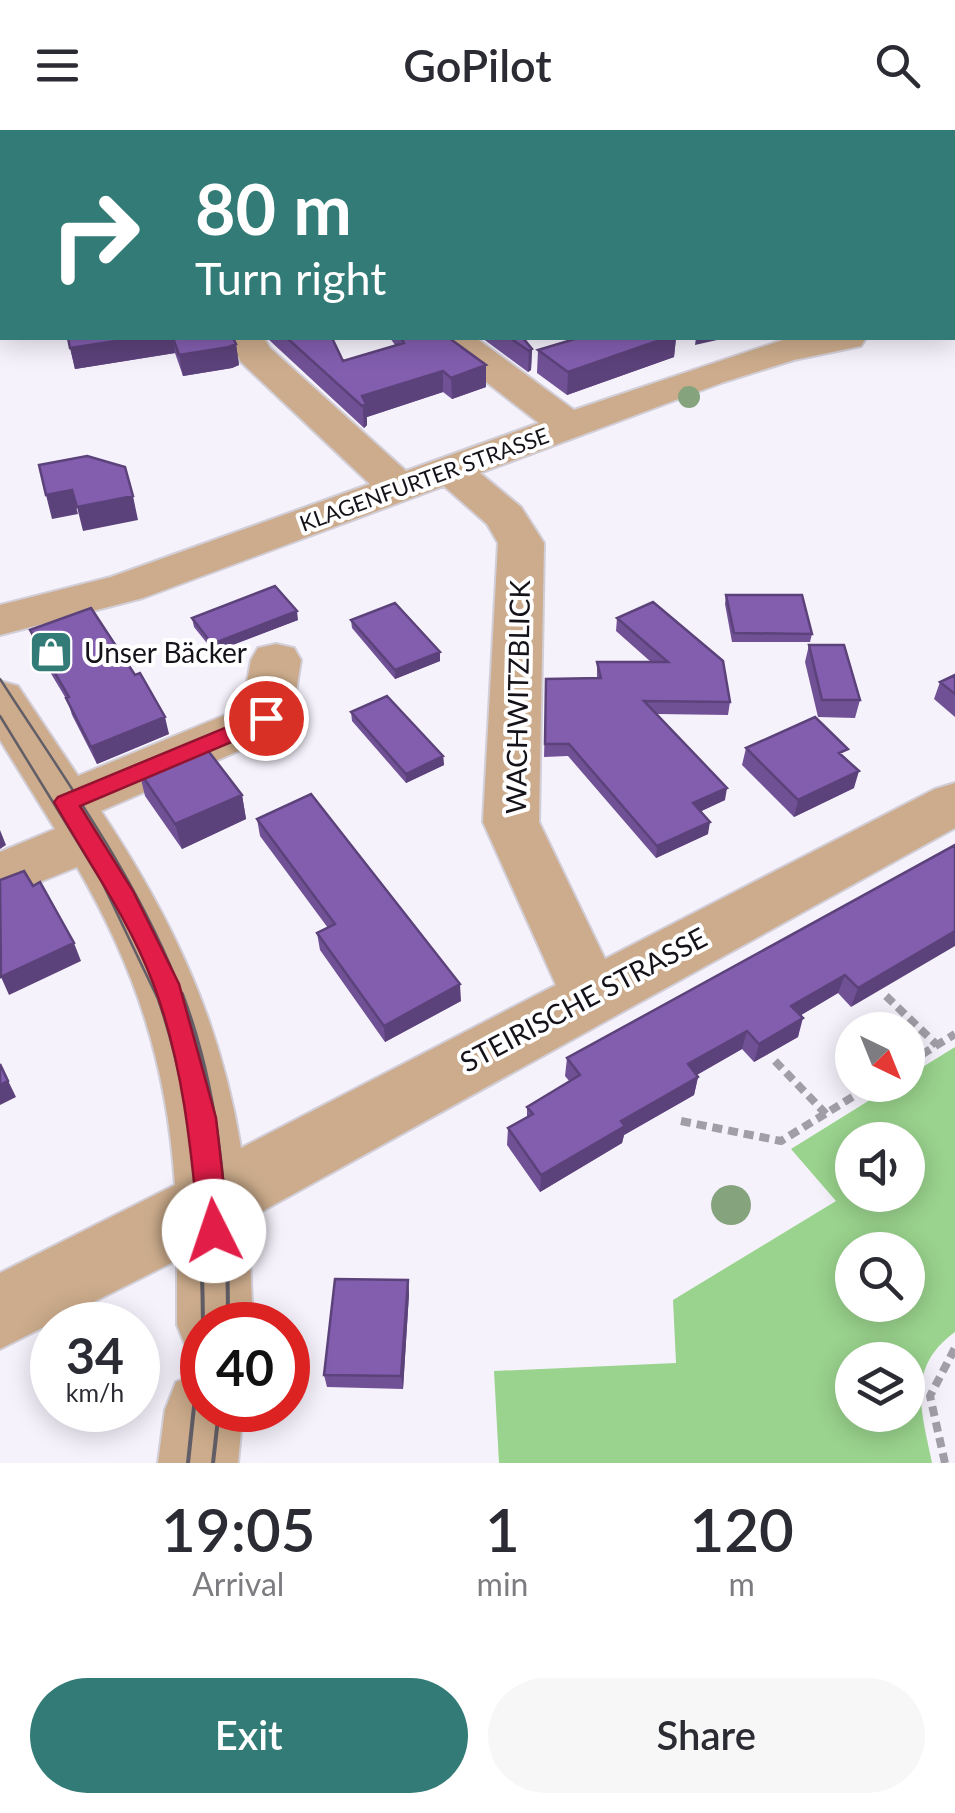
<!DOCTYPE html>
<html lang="en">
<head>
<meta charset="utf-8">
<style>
	body { margin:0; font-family:Lato,sans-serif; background:#f7f7f7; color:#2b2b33; height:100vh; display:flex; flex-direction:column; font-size:38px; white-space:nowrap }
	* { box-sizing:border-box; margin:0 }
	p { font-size:32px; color:#7c7c81 }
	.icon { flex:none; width:55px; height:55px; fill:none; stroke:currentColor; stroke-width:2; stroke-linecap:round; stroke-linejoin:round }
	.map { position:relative; height:1333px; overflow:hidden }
	.drawer { display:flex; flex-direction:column; background:#fff; flex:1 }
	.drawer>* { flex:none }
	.banner { position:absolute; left:0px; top:0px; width:955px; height:210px; box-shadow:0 5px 25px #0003; background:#337b76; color:#fff; overflow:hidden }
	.needle { width:65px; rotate:137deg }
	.buttons { position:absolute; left:835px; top:882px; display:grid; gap:20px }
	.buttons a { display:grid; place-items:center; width:90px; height:90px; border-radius:50%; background:#fff; box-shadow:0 5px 25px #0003; font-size:50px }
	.speed { position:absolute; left:30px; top:1172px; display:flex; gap:20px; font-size:50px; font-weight:700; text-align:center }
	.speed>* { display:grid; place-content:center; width:130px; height:130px; border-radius:50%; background:#fff; box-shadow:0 5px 25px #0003; line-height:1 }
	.speed small { font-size:25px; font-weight:400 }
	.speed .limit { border:15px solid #d22; background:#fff; color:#111 }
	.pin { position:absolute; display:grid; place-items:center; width:85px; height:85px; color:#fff; margin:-42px; border:5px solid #fff; border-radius:50%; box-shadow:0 2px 10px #0007 }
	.me { position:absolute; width:110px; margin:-55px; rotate:356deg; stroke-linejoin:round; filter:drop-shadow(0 0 8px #0008) }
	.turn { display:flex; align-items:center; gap:35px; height:210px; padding:0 30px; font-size:45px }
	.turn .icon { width:130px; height:130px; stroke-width:2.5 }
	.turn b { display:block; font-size:70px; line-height:85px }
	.eta { display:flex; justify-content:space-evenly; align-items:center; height:170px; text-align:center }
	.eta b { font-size:60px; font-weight:600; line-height:70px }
	.cta { display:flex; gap:20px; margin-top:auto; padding:20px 30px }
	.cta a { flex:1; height:115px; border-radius:60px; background:#337b76; color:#fff; font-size:40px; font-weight:600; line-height:115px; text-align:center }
	.cta a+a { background:#f7f7f7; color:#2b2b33 }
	header { display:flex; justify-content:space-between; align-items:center; height:130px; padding:0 30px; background:#fff; font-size:45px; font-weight:600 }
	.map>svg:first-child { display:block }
	.green { fill:#9ad38d; fill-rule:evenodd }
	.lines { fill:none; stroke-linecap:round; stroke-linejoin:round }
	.minor-casing { stroke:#d2ced8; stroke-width:4 }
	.path { stroke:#a19ea7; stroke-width:8; stroke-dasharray:10 6; stroke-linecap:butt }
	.minor { fill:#ccac8c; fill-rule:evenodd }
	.tram-far1 { stroke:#625e67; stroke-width:2.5 }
	.tram { stroke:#625e67; stroke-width:4 }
	.tree { fill:#85a47e }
	.wall { fill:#715196 }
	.shaded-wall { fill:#5c427a }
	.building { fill:#835eaf; stroke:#5c427a; stroke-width:2.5 }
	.route { fill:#e11d48; stroke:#92132f; stroke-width:2.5 }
	.labels { text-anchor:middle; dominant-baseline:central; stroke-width:8; stroke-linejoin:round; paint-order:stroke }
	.far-street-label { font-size:22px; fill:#15121a; stroke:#fff }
	.poi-label { font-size:28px; fill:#15121a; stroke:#fff; text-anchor:start }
	.street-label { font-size:28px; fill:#15121a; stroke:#fff }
</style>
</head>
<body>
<header><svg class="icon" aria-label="menu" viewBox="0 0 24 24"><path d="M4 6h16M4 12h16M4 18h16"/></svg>GoPilot<svg class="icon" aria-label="search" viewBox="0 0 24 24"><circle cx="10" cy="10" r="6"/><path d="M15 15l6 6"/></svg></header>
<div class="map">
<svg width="955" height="1333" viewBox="0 0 955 1333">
	<rect width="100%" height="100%" fill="#f6f2fc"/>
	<path class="green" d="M955,917v285c-50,36 -33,80 -23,131h-433l-5,-92 182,-8 -3,-63 163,-99 -45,-52 103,-64h14v-9zM852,1010h56v55h-56zM852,1120h56v55h-56zM852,1230h56v55h-56z"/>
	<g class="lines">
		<g class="minor-casing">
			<path id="minor" d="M707,0h31l2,2h-31z
				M0,75h2v20h-2z
				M952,184l3,1v23l-3,-1z
				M228,208h36l6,10 136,123 133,-48 -89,-69 -10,-16h36l98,72 212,-71 80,-1 -5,8 -67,14 -70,22 -244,91 41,34 23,36 -5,279 66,137 330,-170 20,-6v45l-707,391 5,106h-51v32l-14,-5 -11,-27v-65l-177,89v-76l175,-88c-8,-119 -38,-214 -98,-318l-77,31v-46l55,-23 -55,-89v-59l18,5 60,90 164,-68 9,-48 7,-12 18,-4 18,4 7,12 -9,58 -8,13 -183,80c71,107 119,208 140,337l315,-163 -73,-163 15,-279 -11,-19 -43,-38 -301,112 -143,37v-30l111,-28 259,-93 -129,-122z
				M202,1241v39h41l-5,53h-80l7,-53 11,-28z"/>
		</g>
		<path class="path" d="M886,866l51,49
			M775,931l51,53
			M908,933l47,-29
			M681,991l100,20 91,-56
			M945,1333l-15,-67 25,-48"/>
		<use href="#minor" class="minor"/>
		<path class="tram-far1" d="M0,549c66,102 140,203 183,318
			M0,586l102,166 55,115"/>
		<path class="tram" d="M157,864c38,108 45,218 46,331
			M182,864c40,106 46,218 46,331
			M188,1333l14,-131
			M213,1333l6,-53"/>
	</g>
	<g class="tree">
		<circle cx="689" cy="267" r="11"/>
		<circle cx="731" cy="1075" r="20"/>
	</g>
	<path class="wall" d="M749,0h206l-3,2h-200z
		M68,208h165l3,6 3,21 -7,3 -49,8 -8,-23 -100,16z
		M267,208h65l11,23 52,-16 -5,-7h59l37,27v22l-34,12 -9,-7 -76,25v8l-3,3z
		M482,208h41l9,11 -1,21 -3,2z
		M578,208h98l-2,19 -107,38 -30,-22 1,-23z
		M726,465l86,39 -2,8h-78l-7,-38z
		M192,488l106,2 -84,32 -20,-25z
		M617,488l113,84 -2,13 -71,-1 68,86 -24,11 7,23 -52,24 -88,-102 -24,1 2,-78 51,-1v-16h54l-35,-31z
		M351,490l89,32v9l-45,18 -43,-51z
		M30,500l105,45 34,59 -72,30 -25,-49 -4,-13 -33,-55z
		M809,515l51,55 -5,18 -37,-1 -13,-55z
		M955,545v42l-21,-18 6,-17z
		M351,582l92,44 1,9 -38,18 -54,-62z
		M746,618l99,11 9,29 -60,29 -52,-52z
		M189,625l53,40 4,24 -64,30 -37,-53 -6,-25z
		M257,689l204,182 -76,41 -65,-92 -3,-17 11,-5 -68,-92z
		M955,715l-104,162 -13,-14 -37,22 -3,22 -44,25 -12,-13 -45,26 1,2 -4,18 -70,40 -2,8 -82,49 -33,-47 1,-17 19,-10v-11l43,-25 -5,-6 2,-18z
		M408,1150l1,14 -6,95 -76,-2 -3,-12z"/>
	<path class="shaded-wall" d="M955,135v16l-3,1v-16z
		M136,208h37l2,15 -100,16 -5,-21z
		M666,208h10l-2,19 -107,38 1,-23z
		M696,208h30l-31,7z
		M236,214l3,21 -7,3 -49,8 -4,-21z
		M532,219l-1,21 -3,2 1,-21z
		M486,235v22l-34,12 -1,-21z
		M443,241v21l-76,25v8l-3,3 -2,-32z
		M72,360l6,24 -26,5 -6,-24z
		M133,366l5,24 -55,11 -6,-24z
		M297,481l1,9 -84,32 -2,-8z
		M440,522v9l-45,18v-9z
		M165,587l4,17 -72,30 -6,-17z
		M443,626l1,9 -38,18v-9z
		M859,641l-5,17 -60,29 4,-17z
		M727,658l-2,12 -34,16 2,-13z
		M242,665l4,24 -64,30 -7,-25z
		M710,692l-2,12 -52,24 1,-12z
		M0,700l6,15 -6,4z
		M955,801v15l-104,61 7,-19z
		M74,813l7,18 -72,34 -8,-18z
		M845,845l-7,18 -52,31 5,-18z
		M460,854l1,17 -76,41 -1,-16z
		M803,888l-5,19 -44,25 5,-18z
		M747,901l-5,18 -58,33 4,-18z
		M0,934l16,33 -16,8z
		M698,947l-4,18 -70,40 -2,8 -82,49 1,-17 80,-54z
		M408,1150l1,14 -6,95 -2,-13z"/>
	<path class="building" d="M283,0h394l3,2h-395z
		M771,0h184v26l-3,1v-25h-178z
		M952,28l3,16v40l-3,1z
		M952,96l3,1v38l-3,1z
		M68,208h68l-66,10z
		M173,208h60l3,6 -7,3 -50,8z
		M287,208h45l11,23 61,-18 -3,-5h48l37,27 -35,13 -8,-7 -81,25 4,8 -4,2z
		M510,208h13l9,11 -3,2z
		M578,208h88l-98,34 -30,-22z
		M87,326l38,11 8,29 -56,11 -5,-17 -26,5 -7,-30z
		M275,456l22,25 -85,33 -20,-26z
		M726,465h76l10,39 -78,-1z
		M653,472l70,59 7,41 -86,-1 83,87 -34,15 17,19 -53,24 -88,-102h-24l1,-65 55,-1 -4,-16h71l-51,-44z
		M395,473l45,49 -45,18 -44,-50z
		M91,478l44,67 5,-2 25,44 -74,30 -25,-49 3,-1 -39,-67z
		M809,515h35l16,55h-38z
		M955,545v19l-15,-12z
		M387,566l56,60 -37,18 -55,-62z
		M815,587l33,32 -9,4 20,18 -61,29 -52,-52z
		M206,618l36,47 -67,29 -36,-53 47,-20 3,4z
		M311,664l149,190 -76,42 -67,-93 18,-9 -78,-105z
		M955,715v86l-97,57 -13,-13 -54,31 12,12 -44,26 -12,-13 -59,33 10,13 -77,44 4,5 -84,49 -33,-47 25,-14 -6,-7 53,-32 -13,-17z
		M24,741l9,15 7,-4 34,61 -73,34 -1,-97z
		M0,934l8,17 -8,4z
		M335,1149l73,1 -7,96 -77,-1z"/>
	<path class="route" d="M266,581l11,7 -3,6 -194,82 53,85 46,93 37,134 13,113 -5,10 -10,4 -11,-4 -4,-10c-8,-83 -16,-169 -46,-248 -24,-64 -65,-121 -99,-181l4,-5z"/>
	<defs>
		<g id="shop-square" transform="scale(2.25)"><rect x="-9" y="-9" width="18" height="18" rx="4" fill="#337b76" stroke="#fff"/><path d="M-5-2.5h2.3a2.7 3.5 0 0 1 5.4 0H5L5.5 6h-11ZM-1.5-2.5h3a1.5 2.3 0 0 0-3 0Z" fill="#fff"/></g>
	</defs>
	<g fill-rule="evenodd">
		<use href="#shop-square" x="51" y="522"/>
	</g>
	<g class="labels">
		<g class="far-street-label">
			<text transform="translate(424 349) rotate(-20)">KLAGENFURTER STRASSE</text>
		</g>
		<g class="poi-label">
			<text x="84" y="522">Unser Bäcker</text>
		</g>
		<g class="street-label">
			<text transform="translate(517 567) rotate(-89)">WACHWITZBLICK</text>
			<text transform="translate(583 869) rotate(-28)">STEIRISCHE STRASSE</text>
		</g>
	</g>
</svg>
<div class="buttons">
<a><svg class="needle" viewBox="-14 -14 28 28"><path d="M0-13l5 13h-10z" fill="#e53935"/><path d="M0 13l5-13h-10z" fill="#7c7c81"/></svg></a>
<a><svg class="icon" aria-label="sound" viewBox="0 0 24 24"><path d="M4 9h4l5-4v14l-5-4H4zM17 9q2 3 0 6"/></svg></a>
<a><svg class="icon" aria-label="search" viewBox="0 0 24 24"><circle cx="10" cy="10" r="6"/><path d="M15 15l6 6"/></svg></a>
<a><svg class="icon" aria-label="layers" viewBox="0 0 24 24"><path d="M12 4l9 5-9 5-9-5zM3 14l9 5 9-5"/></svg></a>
</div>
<div class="speed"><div>34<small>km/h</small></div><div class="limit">40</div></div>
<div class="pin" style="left:266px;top:588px;background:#d93025"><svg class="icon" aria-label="arrive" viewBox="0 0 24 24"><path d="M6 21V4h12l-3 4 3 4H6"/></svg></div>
<svg class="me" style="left:214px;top:1101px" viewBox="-20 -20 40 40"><circle r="19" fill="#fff"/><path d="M0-13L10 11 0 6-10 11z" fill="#e11d48"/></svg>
<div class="banner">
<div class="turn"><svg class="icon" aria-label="right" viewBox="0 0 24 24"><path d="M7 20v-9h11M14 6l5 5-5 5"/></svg><div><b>80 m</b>Turn right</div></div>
</div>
</div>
<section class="drawer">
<div class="eta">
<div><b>19:05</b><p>Arrival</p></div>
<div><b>1</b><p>min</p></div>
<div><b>120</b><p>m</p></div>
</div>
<div class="cta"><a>Exit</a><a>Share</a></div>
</section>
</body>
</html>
